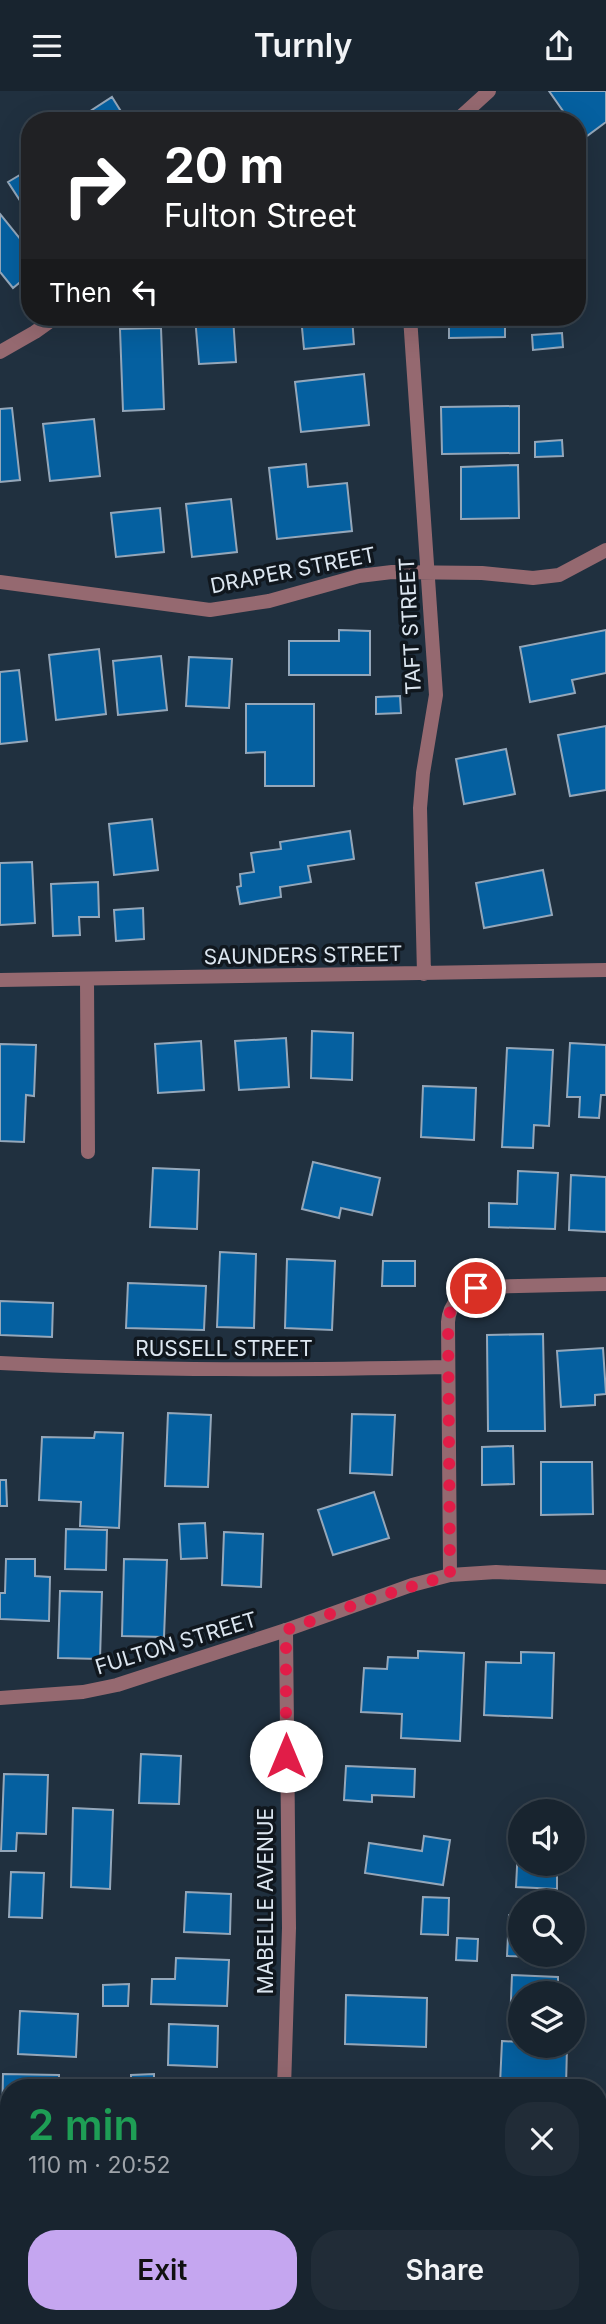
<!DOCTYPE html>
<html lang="en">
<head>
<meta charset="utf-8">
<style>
	body { margin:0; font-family:Inter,sans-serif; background:#212c37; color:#f1f3f6; height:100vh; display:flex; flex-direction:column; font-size:26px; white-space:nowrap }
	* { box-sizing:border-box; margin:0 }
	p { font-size:23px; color:#9fa4aa }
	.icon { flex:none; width:38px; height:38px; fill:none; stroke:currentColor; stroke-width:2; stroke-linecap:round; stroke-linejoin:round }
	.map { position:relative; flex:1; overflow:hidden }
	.sheet { position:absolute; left:0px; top:1988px; width:607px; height:245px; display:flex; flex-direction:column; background:#18242f; border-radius:28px 28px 0 0; box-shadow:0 7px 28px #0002,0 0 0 2px #36414b }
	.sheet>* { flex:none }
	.hud { position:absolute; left:21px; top:21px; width:565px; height:214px; border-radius:28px; box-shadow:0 7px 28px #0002,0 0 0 2px #36414b; background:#202124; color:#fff; overflow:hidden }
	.controls { position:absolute; left:508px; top:1708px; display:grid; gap:14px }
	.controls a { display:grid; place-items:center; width:77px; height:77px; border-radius:50%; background:#18242f; box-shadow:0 7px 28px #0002,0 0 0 2px #36414b; font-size:35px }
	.pin { position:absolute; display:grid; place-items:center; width:60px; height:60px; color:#fff; margin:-30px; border:4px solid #fff; border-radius:50%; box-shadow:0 2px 7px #0007 }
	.me { position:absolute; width:77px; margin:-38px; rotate:0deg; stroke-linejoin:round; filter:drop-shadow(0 0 5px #0008) }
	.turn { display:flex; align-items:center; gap:24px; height:147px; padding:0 28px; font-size:32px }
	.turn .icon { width:91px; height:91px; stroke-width:2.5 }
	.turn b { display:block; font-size:49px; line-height:60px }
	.then { display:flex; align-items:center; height:66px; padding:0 28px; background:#0003; gap:14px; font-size:26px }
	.round { display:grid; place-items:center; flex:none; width:74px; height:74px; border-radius:28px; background:#212c37 }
	.overview { display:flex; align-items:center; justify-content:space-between; height:119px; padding:0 28px }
	h1 { font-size:42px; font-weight:600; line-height:52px; color:#1e9e55 }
	.primary-button { display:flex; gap:14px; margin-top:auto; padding:14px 28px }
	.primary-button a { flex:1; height:80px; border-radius:28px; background:#c5a6f0; color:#111; font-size:28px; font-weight:600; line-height:80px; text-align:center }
	.primary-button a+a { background:#212c37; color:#f1f3f6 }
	header { display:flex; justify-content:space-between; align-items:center; height:91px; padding:0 28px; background:#18242f; font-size:32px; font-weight:600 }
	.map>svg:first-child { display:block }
	.green { fill:#09482b }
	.building { fill:#0560a0; stroke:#94a7ba; stroke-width:2 }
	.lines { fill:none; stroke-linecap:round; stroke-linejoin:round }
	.minor { stroke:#956970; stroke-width:14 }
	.tertiary { stroke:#956970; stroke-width:14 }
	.route { stroke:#e11d48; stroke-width:12; stroke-dasharray:0 21.6 }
	.labels { text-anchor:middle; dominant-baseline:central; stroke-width:7; stroke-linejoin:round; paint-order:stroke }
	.street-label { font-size:21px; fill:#dce6f0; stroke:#10171e }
</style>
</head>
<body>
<header><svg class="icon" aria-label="menu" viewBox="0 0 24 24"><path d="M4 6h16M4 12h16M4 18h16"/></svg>Turnly<svg class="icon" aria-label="share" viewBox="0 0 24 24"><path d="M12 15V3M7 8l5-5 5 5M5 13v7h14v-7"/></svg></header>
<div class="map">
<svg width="606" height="2233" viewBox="0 0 606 2233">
	<rect width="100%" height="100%" fill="#20303f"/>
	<path class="green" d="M606,2193v40h-145l16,-9 35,6 16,-1 11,-5h59l1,-29z"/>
	<path class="building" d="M549,0h57v31l-23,17 -5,-8v-10h-8z
		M112,6l15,24h-52z
		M30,78v47l-22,-34z
		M0,123l30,37v23l-17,14 -13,-16z
		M195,226h38l3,45 -37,2z
		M301,226h51l2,27 -50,5z
		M449,226h56v20l-56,1z
		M161,237l3,81 -41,2 -3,-82z
		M562,242l1,14 -30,3 -1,-15z
		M364,283l5,51 -68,7 -6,-50z
		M519,315v47l-77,1 -1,-47z
		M12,317l8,72 -20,2v-73z
		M94,328l6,57 -50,5 -7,-57z
		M562,349l1,16 -28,1v-15z
		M306,373l2,23 39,-4 5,48 -75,8 -8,-71z
		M518,374l1,53 -58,1v-52z
		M231,408l6,53 -45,5 -6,-53z
		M160,417l4,44 -48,5 -5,-44z
		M339,539l31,1v44h-81v-34h50z
		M606,539v43l-34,7 3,13 -45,9 -10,-55z
		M99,558l7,65 -50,6 -7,-65z
		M161,565l6,54 -49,5 -5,-54z
		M189,566l43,2 -3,49 -43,-2z
		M19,579l8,71 -27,3v-72z
		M400,605l1,17 -25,1v-17z
		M246,613h68v82h-49v-34l-19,1z
		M606,635v64l-36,6 -12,-61z
		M506,658l9,45 -51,10 -8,-45z
		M152,728l6,51 -44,5 -5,-51z
		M350,740l4,28 -46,7 3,16 -31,5 1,10 -41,7 -3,-17 4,-1 -1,-12 14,-2 -3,-19 30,-4 -1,-7z
		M32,771l3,61 -35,2v-62z
		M543,779l9,45 -68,13 -8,-45z
		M98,791l1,35h-20l1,18 -27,1 -2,-52z
		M143,817l1,31 -28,2 -2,-31z
		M312,940l41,2 -1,47 -41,-2z
		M286,947l3,49 -50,3 -4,-49z
		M201,950l3,49 -46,3 -3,-49z
		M570,952l36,2v50h-5l-2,23 -20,-1 1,-20h-13z
		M0,953l36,1 -2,51 -8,-1 -2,47 -24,-1z
		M507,957l46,2 -4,76 -15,-1 -1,23 -31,-1z
		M423,995l53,2 -2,52 -53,-3z
		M313,1071l67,16 -8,37 -31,-7 -2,10 -37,-9z
		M153,1077l46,2 -2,59 -47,-2z
		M518,1080l40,2 -3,56 -66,-2v-24l28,1z
		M571,1084l35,2v55l-37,-2z
		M220,1161l36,2 -2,74 -37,-1z
		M287,1168l48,2 -3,69 -47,-2z
		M383,1170h32v25h-33z
		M128,1192l78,3 -2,44 -78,-2z
		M0,1210l53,2 -1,34 -52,-2z
		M543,1243l2,97h-57l-1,-96z
		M603,1257l3,46 -11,1v10l-34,2 -4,-56z
		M168,1322l43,2 -3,72 -43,-1z
		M352,1323l43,1 -3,60 -42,-2z
		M95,1341l28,1 -4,95 -39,-2 1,-24 -42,-2 3,-63 52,1z
		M513,1355l1,38 -32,1v-38z
		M541,1371h51l1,52 -52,1z
		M0,1389h6l1,26h-7z
		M374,1401l15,46 -56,17 -15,-45z
		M205,1432l2,35 -26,1 -2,-35z
		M66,1438l41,1 -1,40 -41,-1z
		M224,1441l39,2 -2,53 -39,-2z
		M6,1468h29v17l15,1 -1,44 -49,-2v-26h5z
		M124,1468l43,1 -3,77 -42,-1z
		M60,1500l42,1 -2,67 -42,-1z
		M418,1560l46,2 -4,88 -59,-3 1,-24 -41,-2 3,-44 23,1 1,-12 30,1z
		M521,1561l33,1 -2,65 -68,-3 2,-53 35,1z
		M141,1663l40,2 -2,48 -40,-1z
		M346,1675l69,3 -1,28 -42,-2v7l-28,-2z
		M4,1683l44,1 -2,59 -29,-1 -1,18h-15z
		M73,1717l40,2 -3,79 -39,-2z
		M519,1737l1,36h37v25l-41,-2z
		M424,1745l26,4 -7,45 -78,-12 4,-30 53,8z
		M11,1781l33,1 -2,45 -33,-1z
		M186,1801l45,2 -1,40 -46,-2z
		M423,1806l26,1 -1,37 -27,-1z
		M509,1824h11v40h36v3l-49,-2z
		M457,1847l21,1 -1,22 -21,-1z
		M176,1867l53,2 -2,46 -76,-2 1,-25h23z
		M512,1884l46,2v16h-38v30h-10z
		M129,1893l-1,22h-25v-21z
		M346,1904l81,3 -1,49 -81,-3z
		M20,1920l58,3 -2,43 -58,-3z
		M169,1933l49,2 -1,41 -49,-2z
		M502,1950l18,1v4h47l-1,41 -66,-3z
		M3,1983l56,1v13h-50v36h-7z
		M154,1983v14h-23v-13z
		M0,2052l9,1v39l-9,-1z
		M0,2108h9v50h-9z
		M336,2224h52l-1,9h-51z"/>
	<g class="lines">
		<path class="minor" d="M456,30l33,-30
			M410,226l26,378 -13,78 -3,35 4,166
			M0,261l35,-20 21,-15
			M0,491l210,28 59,-9 90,-25 33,-4 90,1 51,5 26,-3 47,-25
			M87,888l1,173
			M0,889l606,-10
			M0,1272c150,8 298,7 448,4
			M450,1484l-2,-253c1,-18 14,-31 32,-35l126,-3
			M284,1997l5,-160 -3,-298
			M267,2233l3,-9"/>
		<path class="tertiary" d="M0,1607l83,-6 34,-7 169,-55 126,-45 38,-10 46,-3 110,5"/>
	</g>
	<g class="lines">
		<path class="route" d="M286,1665v-126l88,-32 76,-23 -2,-256c4,-16 12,-26 28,-31"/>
	</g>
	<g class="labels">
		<g class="street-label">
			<text transform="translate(293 479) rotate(-11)">DRAPER STREET</text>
			<text transform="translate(410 535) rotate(-93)">TAFT STREET</text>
			<text transform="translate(303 864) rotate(-1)">SAUNDERS STREET</text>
			<text x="224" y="1257">RUSSELL STREET</text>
			<text transform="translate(176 1552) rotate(-17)">FULTON STREET</text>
			<text transform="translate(265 1810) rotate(-90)">MABELLE AVENUE</text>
		</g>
	</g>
</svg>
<div class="controls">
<a><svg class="icon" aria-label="sound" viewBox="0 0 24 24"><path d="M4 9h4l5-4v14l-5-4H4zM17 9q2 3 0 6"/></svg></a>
<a><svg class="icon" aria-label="search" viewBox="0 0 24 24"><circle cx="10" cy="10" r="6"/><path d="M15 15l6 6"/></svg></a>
<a><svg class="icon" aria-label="layers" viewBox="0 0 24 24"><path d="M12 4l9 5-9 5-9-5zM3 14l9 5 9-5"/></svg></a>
</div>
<div class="pin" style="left:476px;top:1197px;background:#d93025"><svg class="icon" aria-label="arrive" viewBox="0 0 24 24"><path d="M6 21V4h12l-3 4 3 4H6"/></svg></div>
<svg class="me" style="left:286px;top:1665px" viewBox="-20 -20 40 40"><circle r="19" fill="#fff"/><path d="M0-13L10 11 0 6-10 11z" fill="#e11d48"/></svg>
<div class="hud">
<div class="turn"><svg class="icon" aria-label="right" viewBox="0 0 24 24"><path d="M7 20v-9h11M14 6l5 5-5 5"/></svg><div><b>20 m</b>Fulton Street</div></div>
<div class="then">Then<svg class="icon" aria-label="left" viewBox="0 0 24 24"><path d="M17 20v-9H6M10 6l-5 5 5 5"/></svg></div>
</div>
<section class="sheet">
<div class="overview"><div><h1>2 min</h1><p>110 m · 20:52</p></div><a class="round"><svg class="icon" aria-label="close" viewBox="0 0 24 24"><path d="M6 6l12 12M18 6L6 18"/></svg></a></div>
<div class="primary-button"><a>Exit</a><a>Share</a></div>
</section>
</div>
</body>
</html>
